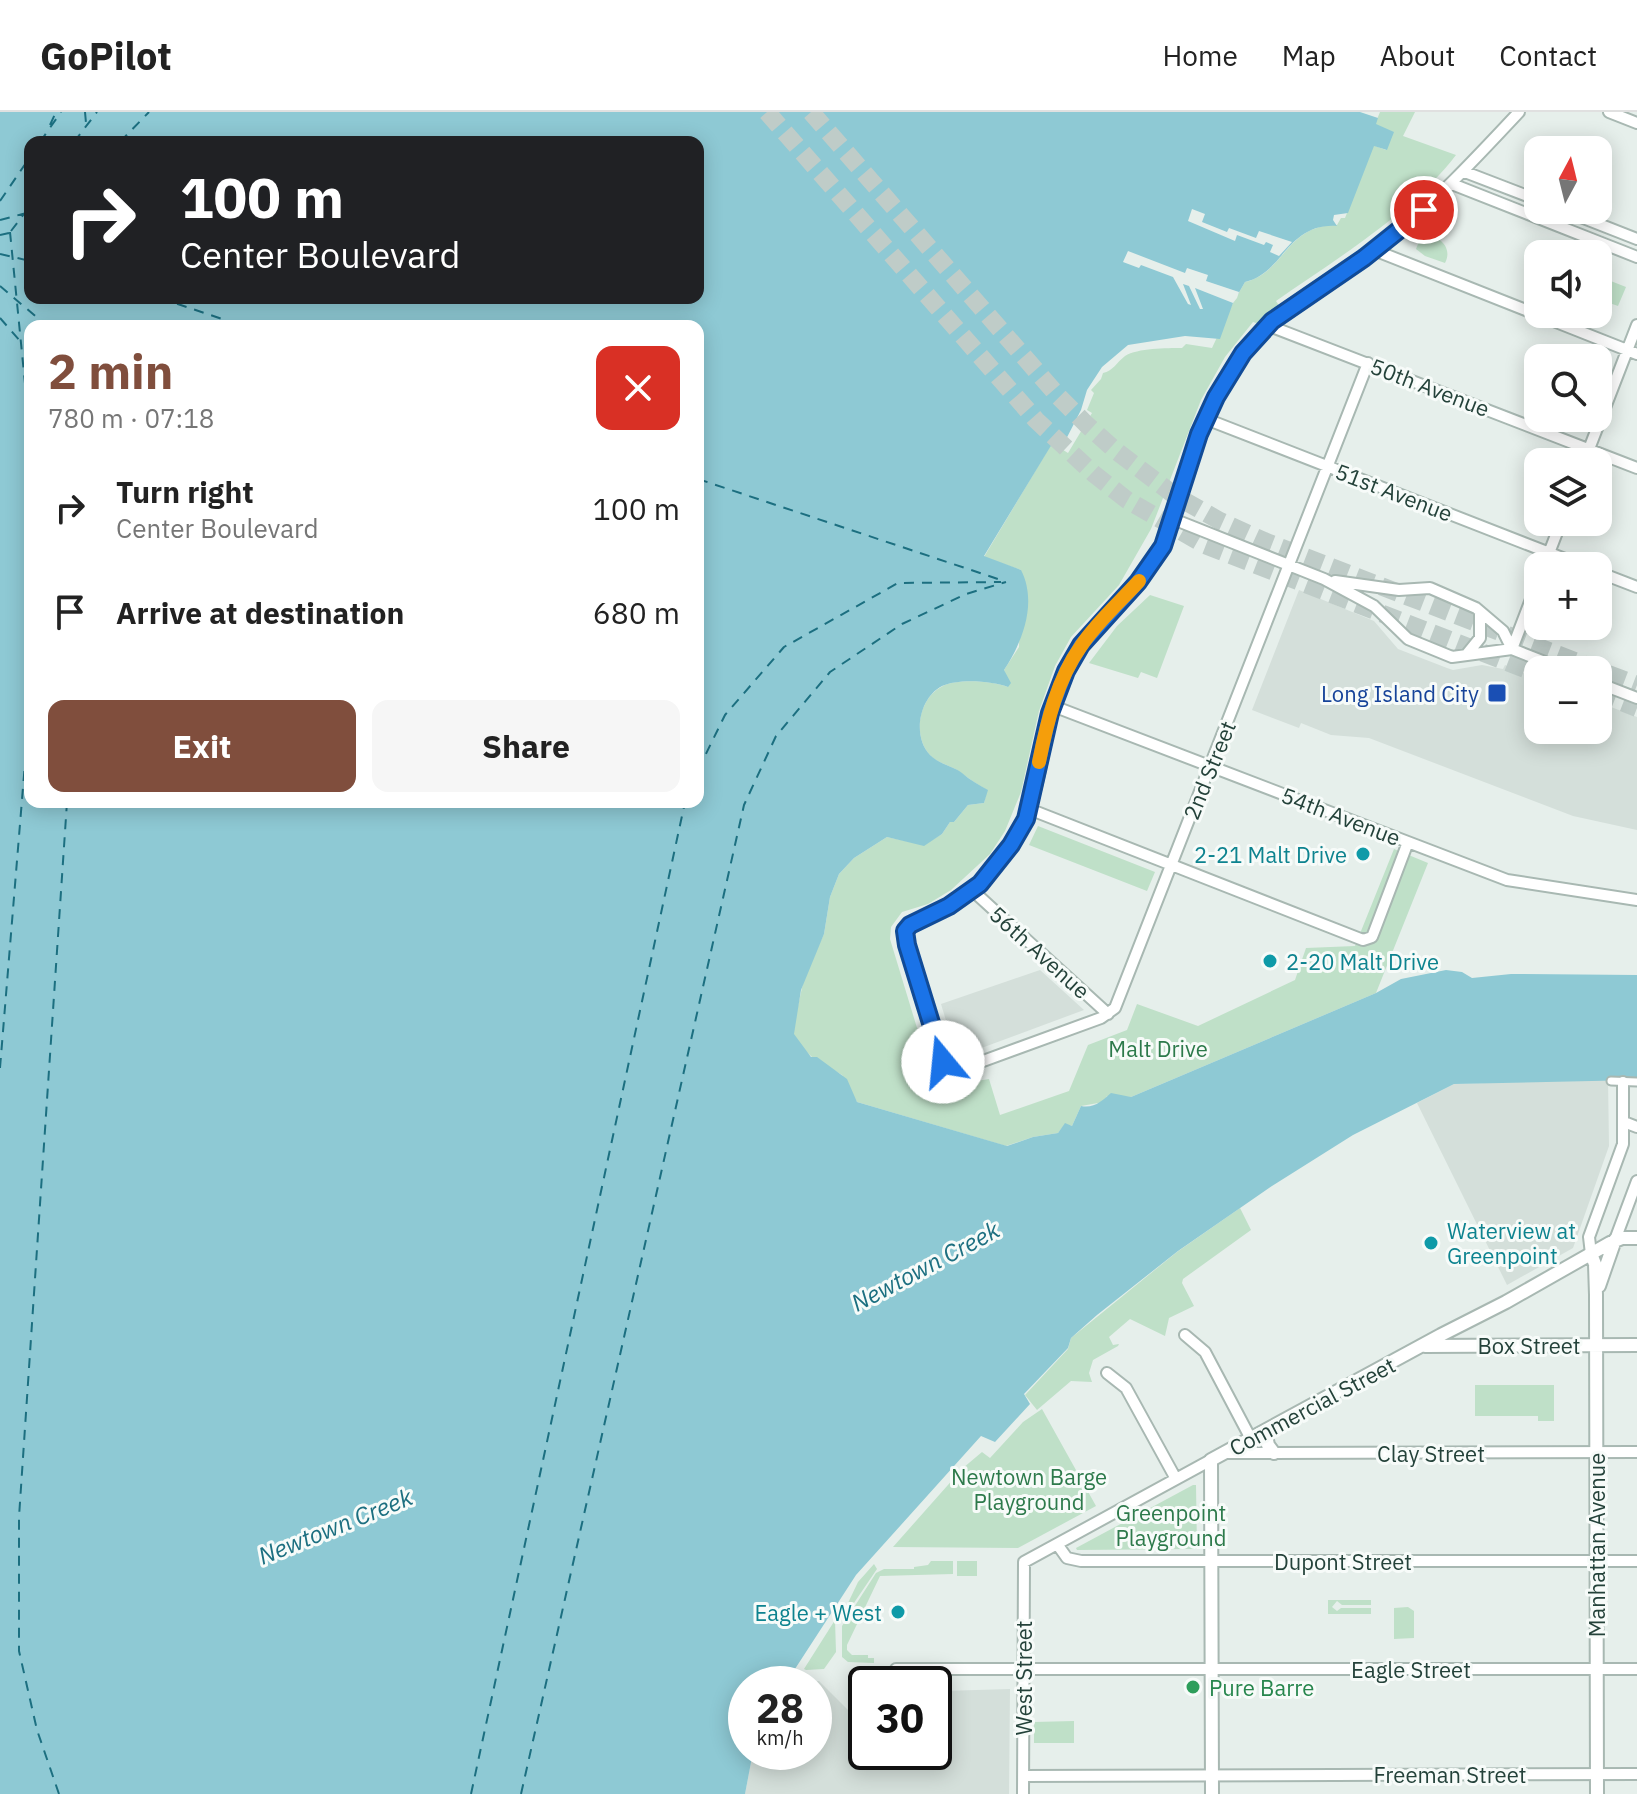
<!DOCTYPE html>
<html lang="en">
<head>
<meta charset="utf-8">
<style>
	body { margin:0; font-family:"IBM Plex Sans",sans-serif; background:#f6f6f6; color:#222; height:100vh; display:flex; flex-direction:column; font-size:30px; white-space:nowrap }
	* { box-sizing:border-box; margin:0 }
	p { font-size:26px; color:#767676 }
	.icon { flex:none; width:44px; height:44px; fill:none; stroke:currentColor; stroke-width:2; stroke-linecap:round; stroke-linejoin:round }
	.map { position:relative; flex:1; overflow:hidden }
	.drawer { position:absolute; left:24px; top:208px; width:680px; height:488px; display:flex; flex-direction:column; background:#fff; border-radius:16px; box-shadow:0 4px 20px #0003 }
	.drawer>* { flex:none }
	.hud { position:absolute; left:24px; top:24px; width:680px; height:168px; border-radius:16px; box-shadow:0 4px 20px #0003; background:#202124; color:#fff; overflow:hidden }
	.needle { width:52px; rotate:7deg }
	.fabs { position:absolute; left:1524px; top:24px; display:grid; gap:16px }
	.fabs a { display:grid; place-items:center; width:88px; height:88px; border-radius:16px; background:#fff; box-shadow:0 4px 20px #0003; font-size:40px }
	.speed { position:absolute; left:728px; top:1554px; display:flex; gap:16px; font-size:40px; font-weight:700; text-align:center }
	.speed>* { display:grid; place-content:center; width:104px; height:104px; border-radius:50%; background:#fff; box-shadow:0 4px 20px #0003; line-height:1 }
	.speed small { font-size:20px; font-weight:400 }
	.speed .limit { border:4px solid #111; border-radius:12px; background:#fff; color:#111 }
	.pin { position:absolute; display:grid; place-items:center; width:68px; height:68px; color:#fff; margin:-34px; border:4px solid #fff; border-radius:50%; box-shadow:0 2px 8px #0007 }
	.me { position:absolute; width:88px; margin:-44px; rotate:343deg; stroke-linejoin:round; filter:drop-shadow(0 0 6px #0008) }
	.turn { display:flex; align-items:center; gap:28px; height:168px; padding:0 24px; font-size:36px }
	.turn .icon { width:104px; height:104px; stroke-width:2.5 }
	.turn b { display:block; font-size:56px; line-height:68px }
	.round { display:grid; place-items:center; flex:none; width:84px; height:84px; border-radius:16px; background:#f6f6f6 }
	.summary { display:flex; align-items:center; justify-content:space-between; height:136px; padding:0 24px }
	h1 { font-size:48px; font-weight:800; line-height:60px; color:#804e3d }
	.button { display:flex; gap:16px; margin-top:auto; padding:16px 24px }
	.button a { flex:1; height:92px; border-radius:16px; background:#804e3d; color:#fff; font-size:32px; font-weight:800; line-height:92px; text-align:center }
	.button a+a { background:#f6f6f6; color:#222 }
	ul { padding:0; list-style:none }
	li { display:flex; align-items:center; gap:24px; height:104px; padding:0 24px }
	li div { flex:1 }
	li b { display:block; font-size:30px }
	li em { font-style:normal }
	header { display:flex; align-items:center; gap:48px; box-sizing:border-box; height:112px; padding:0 40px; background:#fff; border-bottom:2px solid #e0e0e0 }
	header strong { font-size:38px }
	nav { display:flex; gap:44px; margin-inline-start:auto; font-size:28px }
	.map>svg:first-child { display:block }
	.built { fill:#d4dfda }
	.green { fill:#bfe0c8 }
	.water { fill:#8ec9d4; fill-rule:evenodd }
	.pier { fill:#e6efeb }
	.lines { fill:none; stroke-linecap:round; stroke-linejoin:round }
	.ferry { stroke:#1c6f80; stroke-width:2; stroke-dasharray:10 8; stroke-linecap:butt }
	.motorway-tunnel { stroke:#bfccc8; stroke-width:18; stroke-dasharray:18 9; stroke-linecap:butt }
	.pedestrian-casing { stroke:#a8b8b2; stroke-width:11 }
	.minor-casing { stroke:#a8b8b2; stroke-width:14 }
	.tertiary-casing { stroke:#a8b8b2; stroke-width:16 }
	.pedestrian { stroke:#fff; stroke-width:7 }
	.minor { stroke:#fff; stroke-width:10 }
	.tertiary { stroke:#fff; stroke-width:12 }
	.route-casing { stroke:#114b97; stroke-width:20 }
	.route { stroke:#1a73e8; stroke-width:14 }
	.slow { stroke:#f59e0b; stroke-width:14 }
	.transit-dot { fill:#1a4fb4; stroke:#f7fbf9; stroke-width:3 }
	.culture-dot { fill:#0f9aa8; stroke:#f7fbf9; stroke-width:3 }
	.leisure-dot { fill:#2e9e5b; stroke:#f7fbf9; stroke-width:3 }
	.labels { text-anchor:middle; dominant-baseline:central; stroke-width:6; stroke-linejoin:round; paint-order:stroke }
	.street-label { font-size:22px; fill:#24423a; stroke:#f7fbf9 }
	.transit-label { font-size:22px; fill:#164399; stroke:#f7fbf9; text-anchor:end }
	.culture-label { font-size:22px; fill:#0d838f; stroke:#f7fbf9; text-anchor:end }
	.park-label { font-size:22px; fill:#2d7a4b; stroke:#f7fbf9 }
	.leisure-label { font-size:22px; fill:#27864d; stroke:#f7fbf9; text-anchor:start }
	.water-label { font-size:24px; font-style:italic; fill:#1c6f80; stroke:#f7fbf9 }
</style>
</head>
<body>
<header>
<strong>GoPilot</strong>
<nav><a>Home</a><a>Map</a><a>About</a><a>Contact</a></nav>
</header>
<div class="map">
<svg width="1637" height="1682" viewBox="0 0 1637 1682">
	<rect width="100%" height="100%" fill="#e6efeb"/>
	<path class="built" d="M1299,478l75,31 24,28 49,19 6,2 29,-5 21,4 2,-4 33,14v51h60v-28l39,15v113l-64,-14 -204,-78 -38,-3 -30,-12 -2,5 -47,-18z
		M1040,858l44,40 -127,47 -16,-53z
		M1608,967l1,67 -36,102 -66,37 -90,-182 37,-19z
		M791,1569h28l39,39h8v32h68v-33h10l-1,-28 67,-2 -1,105h-264l8,-42h61v-68h-25z"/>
	<path class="green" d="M1380,0h35l-12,24 53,19c-45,59 -120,104 -180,146l4,6 -21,17 -6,-2 -28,35 -24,43 -50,129 -32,56 -48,52 -16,29 -16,45 -18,81 -16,39 -15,23 -39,36 -23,14 -26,8 -11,15 -1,12 41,135 9,8 13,3 36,-6 11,36 69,-24 19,-46 39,-15 10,-26 61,22 97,-46 11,-32 49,-2 39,-97 34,14 -52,130 -245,104 -24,-1 -3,6 -23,4 -9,20 -7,-2 -7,9 -25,4 -27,9 -149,-44 -15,-27 -30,-18 -15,-14 -4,-9 3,-19 9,-41 19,-40 6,-37 9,-23 15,-16 33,-21 37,8 18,-11 8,-12h4l14,-17 16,-2 3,-13c-9,-5 -17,-11 -26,-17 -9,-8 -24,-9 -32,-19 -16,-19 -11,-54 12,-67 15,-9 52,-6 67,0l-4,-17 15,-23 2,-77 -37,-13 68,-114 16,10 24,-40 -5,-3 7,-17 -3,-3 10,-11 2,-6c10,-2 13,-10 22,-17 13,-8 41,-8 57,-8l4,-4 26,4 21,-45 12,-21c39,-9 42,-58 92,-57l4,-7h4l2,-5 -23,-86 62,23 -11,-26z
		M1425,126l4,3 9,-2c9,5 12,15 7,24l-20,-7 -9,-7 2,-5z
		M1598,164l28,11 -8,19 -20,-7z
		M1150,483l34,11 -27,72 -16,-6 -3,6 -49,-15 28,-37z
		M1038,714l117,46 -8,19 -118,-46z
		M1240,1096l11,22 -68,49 -1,4 12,23 -25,12 -4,18 -35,-17 -21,18 4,8 6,-1 -1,2 -25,14 -4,13 3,9 -21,-1 -34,29 -12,-15 43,-46 3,-11 106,-86z
		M1475,1273h79v36h-16v-5h-63z
		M1042,1297l54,97 -78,42 -125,-1 70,-79 19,-16 8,6 33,-36z
		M1193,1373h3l1,64 -120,1 -1,-2z
		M931,1449h22v13l-73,2 -33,69v5l5,5h16v3h6v5l-26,-1 -6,-5v-31l34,-53 8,-4h30v-2l14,-2z
		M957,1449h20v15h-20z
		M874,1452l3,5 -36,53v-11l7,-8 10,-21z
		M1328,1488h43v5h-29l-5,-4 -5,6 5,4 4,-3h30v6h-43z
		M1408,1495l6,4v27l-20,1v-31z
		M835,1508l1,32 -12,17 -18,1 -2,-1z
		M1074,1609v22h-40v-21z"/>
	<path class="water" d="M0,0h1360l18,6 -2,6 18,8 -7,18 -13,-4 -26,67 -14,2 -1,5 4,6c-50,-3 -53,47 -92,56l-12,21 -13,36 -35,-3 -57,9 -26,22 -15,23 -6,20 -20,39 -9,-5 -68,112 37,14c17,33 1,73 -17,100l7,13 -3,4c-14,-6 -50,-9 -66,-1 -23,12 -30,50 -12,69 9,9 23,11 32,18 8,7 17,12 26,17l-4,13 -16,2 -14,17h-4l-8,12 -18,12 -37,-9 -33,21 -15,16 -9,23 -6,37 -23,56 -7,44 17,23h6l30,22 10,23 150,44 26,-9 25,-4 7,-10 7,3 9,-20c13,3 22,-6 30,-13l20,4 245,-104 25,-14 45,-9 16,2 10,6 39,-4 126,1v105l-183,4 -101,51 -84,53 -91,63 -81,64 -26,23 -3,10 -44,46 6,10 -35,38 -14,-6 -125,139 -63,97 -4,12h-43v68h7l-8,42h-745zM30,30h668v156h-668zM30,214h668v476h-668z"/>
	<path class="pier" d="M1192,97l13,5 -3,8 25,10 2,-4 27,10 3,-7 33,11 -13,14 -9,-4 3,-7 -7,-3 -2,3 -27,-10 -2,6 -47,-20z
		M1128,139l57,22 2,-5 21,7 -2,6 33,11 -2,6 -4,5 -38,-15 8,21h-3l-11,-23 -6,-2 8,21 -3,-1 -15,-27 -32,-12 -2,3 -16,-6z"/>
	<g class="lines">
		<path class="ferry" d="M85,0l1,11
			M50,13l6,-13
			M40,30l21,-30
			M74,30l23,-30
			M120,30l29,-30
			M0,89l30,-44
			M0,108l30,-8
			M11,119l19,-25
			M10,120l20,202
			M0,123l9,-2
			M0,142l30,7
			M0,174l47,40
			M160,186l83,28
			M0,206l21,24
			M698,367l306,102
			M698,658l27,-55 59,-68 114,-64 103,-1
			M0,956l30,-366
			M59,1682l-22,-64 -18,-79v-134l48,-715
			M471,1682l214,-992
			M521,1682l223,-989 32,-69 54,-64 72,-48 64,-30 40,-12"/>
		<path class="motorway-tunnel" d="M767,0l269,308 58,54 33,26 78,45 333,129
			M811,0l248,285 27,27 29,26 59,45 46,26 44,20 373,144
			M1598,581l39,15"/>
		<g class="pedestrian-casing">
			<path id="pedestrian" d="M1611,969l26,1"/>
		</g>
		<g class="minor-casing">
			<path id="minor" d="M1609,0l28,11
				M1465,60l73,28
				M1452,72l185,73
				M1563,98l74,29
				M1374,138l263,104
				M1267,213l370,143
				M1368,251l-253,645 -14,10 -137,50 -16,1 -5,-7 -36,-117 -2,-14 5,-6c49,-24 97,-54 117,-108 18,-47 17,-99 39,-145 23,-50 73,-80 99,-129 10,-20 12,-43 18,-64 12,-38 28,-76 49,-110 37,-58 100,-85 153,-126 49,-40 91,-85 134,-131
				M1206,307l377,147
				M1584,350l53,-137
				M1173,407l151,60 50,27 34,33 44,18 60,-8 53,21
				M1544,454l17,-44
				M1598,460l39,15
				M1335,469l64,9 31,-2 46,20 27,23 9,18
				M1512,537l26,-68
				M1467,542l13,-16v-26
				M1598,571l39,15
				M1053,594l454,174 130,20
				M1029,697l334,131 9,-3 2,-5 34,-90
				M972,778l136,124
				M1624,1010l13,5
				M1615,1128l22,-59
				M1591,1142l-2,-17 34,-93v-62
				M1185,1223l20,17 46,87
				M1107,1261l19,15 50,91
				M1225,1341l412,-1
				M1057,1432l10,14 14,3h556
				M896,1557h741
				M1023,1664l614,-2
				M1023,1682l1,-232 187,-102"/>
		</g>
		<g class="tertiary-casing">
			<path id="tertiary" d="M1591,1142l4,10 1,31 1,499
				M1599,1174l16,-46
				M1425,1234l212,-1
				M1265,1319l3,14 6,8
				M1212,1682l-1,-334 230,-125 65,-33 104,-59 12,-5h15"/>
		</g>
		<use href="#pedestrian" class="pedestrian"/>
		<use href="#minor" class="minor"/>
		<use href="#tertiary" class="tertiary"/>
	</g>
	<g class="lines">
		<g class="route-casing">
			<path id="route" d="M943,950l-36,-117 -2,-14 5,-6 39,-19 31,-22 31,-39 15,-26 24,-106 16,-42 15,-26 57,-63 25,-36 36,-112 17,-37 27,-44 29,-32 92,-63 60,-48"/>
		</g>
		<use href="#route" class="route"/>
		<path class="slow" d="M1039,650c8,-40 18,-82 42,-116 16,-24 39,-44 58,-65"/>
	</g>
	<rect class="transit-dot" x="1487" y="571" width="20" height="20" rx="4"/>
	<g class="culture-dot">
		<circle cx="1363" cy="742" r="8"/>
		<circle cx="1270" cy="849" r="8"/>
		<circle cx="1431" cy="1131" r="8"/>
		<circle cx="898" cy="1500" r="8"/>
	</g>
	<circle class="leisure-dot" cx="1193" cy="1575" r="8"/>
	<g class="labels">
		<g class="street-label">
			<text transform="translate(1430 275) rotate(21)">50th Avenue</text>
			<text transform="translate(1394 380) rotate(21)">51st Avenue</text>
			<text transform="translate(1209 658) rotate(-68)">2nd Street</text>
			<text transform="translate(1341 704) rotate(21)">54th Avenue</text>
			<text transform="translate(1040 840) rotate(42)">56th Avenue</text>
			<text x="1529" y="1233">Box Street</text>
			<text transform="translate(1312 1294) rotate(-28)">Commercial Street</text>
			<text x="1431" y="1341">Clay Street</text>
			<text transform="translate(1596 1433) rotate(-90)">Manhattan Avenue</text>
			<text x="1343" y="1449">Dupont Street</text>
			<text x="1411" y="1557">Eagle Street</text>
			<text transform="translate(1023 1566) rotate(-90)">West Street</text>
			<text x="1450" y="1662">Freeman Street</text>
		</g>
		<g class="transit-label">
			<text x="1479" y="581">Long Island City</text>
		</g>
		<g class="culture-label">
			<text x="1347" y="742">2-21 Malt Drive</text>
			<text x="1286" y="849" text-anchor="start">2-20 Malt Drive</text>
			<text x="1447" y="1118" text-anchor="start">Waterview at<tspan x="1447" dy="25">Greenpoint</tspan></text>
			<text x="882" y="1500">Eagle + West</text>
		</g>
		<g class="park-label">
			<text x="1158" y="936">Malt Drive</text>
			<text x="1029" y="1364">Newtown Barge<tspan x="1029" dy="25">Playground</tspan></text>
			<text x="1171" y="1400">Greenpoint<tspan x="1171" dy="25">Playground</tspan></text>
		</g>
		<g class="leisure-label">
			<text x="1209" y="1575">Pure Barre</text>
		</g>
		<g class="water-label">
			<text transform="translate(925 1154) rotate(-28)">Newtown Creek</text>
			<text transform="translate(335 1414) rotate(-22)">Newtown Creek</text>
		</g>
	</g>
</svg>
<div class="fabs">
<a><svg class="needle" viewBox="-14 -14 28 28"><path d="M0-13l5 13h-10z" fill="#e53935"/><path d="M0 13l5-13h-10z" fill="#767676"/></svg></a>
<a><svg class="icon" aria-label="sound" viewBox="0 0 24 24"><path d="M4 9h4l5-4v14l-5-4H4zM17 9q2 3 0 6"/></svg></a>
<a><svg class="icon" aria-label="search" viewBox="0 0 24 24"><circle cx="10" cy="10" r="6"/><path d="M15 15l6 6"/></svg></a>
<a><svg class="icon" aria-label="layers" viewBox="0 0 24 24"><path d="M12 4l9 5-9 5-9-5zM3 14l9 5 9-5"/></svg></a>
<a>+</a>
<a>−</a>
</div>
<div class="speed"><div>28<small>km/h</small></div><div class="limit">30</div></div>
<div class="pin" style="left:1424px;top:98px;background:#d93025"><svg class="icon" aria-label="arrive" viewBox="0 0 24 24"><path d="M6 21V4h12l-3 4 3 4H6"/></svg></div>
<svg class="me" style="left:943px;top:950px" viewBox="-20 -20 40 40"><circle r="19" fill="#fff"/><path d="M0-13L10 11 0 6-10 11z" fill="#1a73e8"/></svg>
<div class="hud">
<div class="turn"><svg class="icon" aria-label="right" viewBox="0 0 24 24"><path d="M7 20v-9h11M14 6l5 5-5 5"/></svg><div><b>100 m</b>Center Boulevard</div></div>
</div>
<section class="drawer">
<div class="summary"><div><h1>2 min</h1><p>780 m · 07:18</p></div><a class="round" style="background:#d93025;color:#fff"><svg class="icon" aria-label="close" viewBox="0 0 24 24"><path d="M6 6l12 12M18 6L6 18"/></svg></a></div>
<ul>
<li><svg class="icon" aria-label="right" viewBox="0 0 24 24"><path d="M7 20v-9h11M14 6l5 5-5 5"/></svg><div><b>Turn right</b><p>Center Boulevard</p></div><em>100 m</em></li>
<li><svg class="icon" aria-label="arrive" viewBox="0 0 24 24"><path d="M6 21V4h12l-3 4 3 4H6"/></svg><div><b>Arrive at destination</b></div><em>680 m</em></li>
</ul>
<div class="button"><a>Exit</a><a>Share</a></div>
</section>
</div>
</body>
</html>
